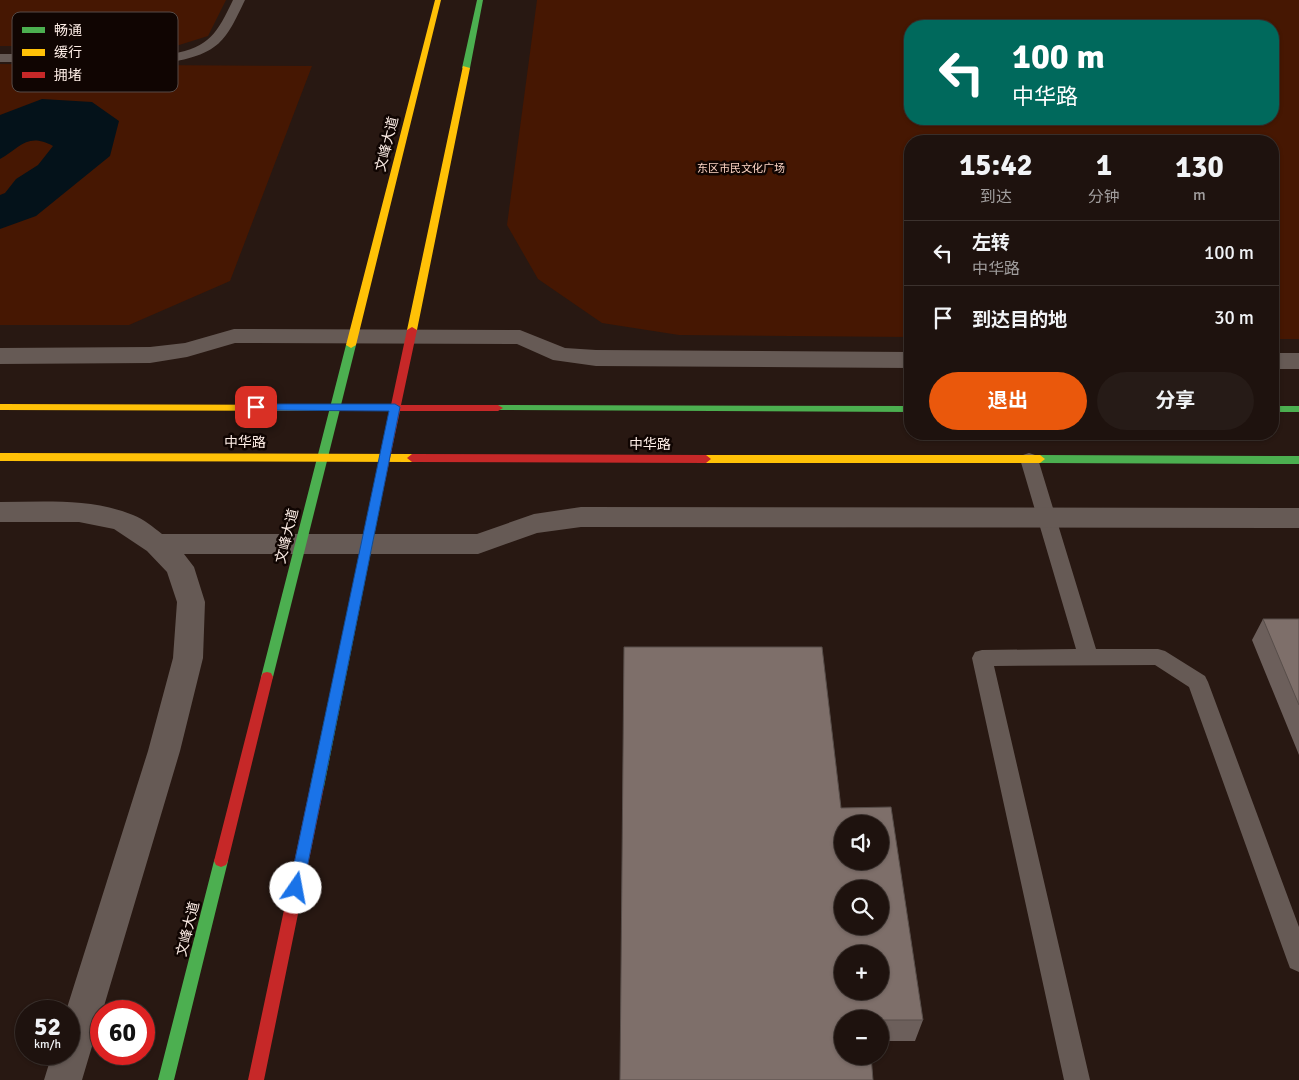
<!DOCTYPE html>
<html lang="zh">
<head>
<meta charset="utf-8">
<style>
	body { margin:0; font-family:Signika,"Noto Sans SC",sans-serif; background:#261b17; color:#f1f3f6; height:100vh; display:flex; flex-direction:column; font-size:19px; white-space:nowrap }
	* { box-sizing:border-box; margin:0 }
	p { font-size:16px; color:#a19e9e }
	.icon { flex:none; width:28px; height:28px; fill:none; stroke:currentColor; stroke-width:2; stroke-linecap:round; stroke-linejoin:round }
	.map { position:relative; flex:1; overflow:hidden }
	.drawer { position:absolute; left:904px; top:135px; width:375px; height:305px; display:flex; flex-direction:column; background:#1e120e; border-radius:20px; box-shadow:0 1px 4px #0004,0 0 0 1px #3c322e }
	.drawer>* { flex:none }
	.hud { position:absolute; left:904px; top:20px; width:375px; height:105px; border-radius:20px; box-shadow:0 1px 4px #0004,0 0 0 1px #3c322e; background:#00695c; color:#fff; overflow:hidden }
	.buttons { position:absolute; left:834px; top:815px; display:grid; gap:10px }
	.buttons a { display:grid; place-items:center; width:55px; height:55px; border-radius:50%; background:#1e120e; box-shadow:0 1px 4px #0004,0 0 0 1px #3c322e; font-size:25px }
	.speed { position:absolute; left:15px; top:1000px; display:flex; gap:10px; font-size:25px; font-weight:700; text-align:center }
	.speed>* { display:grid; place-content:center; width:65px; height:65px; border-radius:50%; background:#1e120e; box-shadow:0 1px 4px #0004,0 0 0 1px #3c322e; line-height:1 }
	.speed small { font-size:12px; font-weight:400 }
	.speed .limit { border:8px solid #d22; background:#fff; color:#111 }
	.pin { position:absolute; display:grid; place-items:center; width:42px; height:42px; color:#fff; margin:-21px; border-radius:10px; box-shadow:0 2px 8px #0006 }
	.me { position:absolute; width:55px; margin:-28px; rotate:12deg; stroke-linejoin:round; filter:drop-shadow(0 0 4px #0008) }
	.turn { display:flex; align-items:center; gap:18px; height:105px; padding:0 25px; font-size:22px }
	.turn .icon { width:65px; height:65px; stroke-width:2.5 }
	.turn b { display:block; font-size:35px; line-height:42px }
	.eta { display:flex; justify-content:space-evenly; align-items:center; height:85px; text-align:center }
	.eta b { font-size:30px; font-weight:700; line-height:35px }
	.primary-button { display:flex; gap:10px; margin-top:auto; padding:10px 25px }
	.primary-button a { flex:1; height:58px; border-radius:30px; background:#ea580c; color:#fff; font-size:20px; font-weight:700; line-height:58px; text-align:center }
	.primary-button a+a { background:#261b17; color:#f1f3f6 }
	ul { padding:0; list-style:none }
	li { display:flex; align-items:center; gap:15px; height:65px; padding:0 25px; border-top:1px solid #3c322e }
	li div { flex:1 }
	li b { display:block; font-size:19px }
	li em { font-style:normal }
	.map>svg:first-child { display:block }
	.green { fill:#461702; fill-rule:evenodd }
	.water { fill:#04121a }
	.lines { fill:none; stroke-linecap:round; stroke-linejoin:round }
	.lane { fill:#665a55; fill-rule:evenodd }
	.street { fill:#665a55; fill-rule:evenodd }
	.fast { fill:#4caf50; fill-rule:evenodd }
	.slow { fill:#ffc107; fill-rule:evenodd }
	.jam { fill:#c62828; fill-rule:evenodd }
	.wall { fill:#6c5f5b }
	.building { fill:#7e6f6a; stroke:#584e4a; fill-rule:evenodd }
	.route { fill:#1a73e8; stroke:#114b97 }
	.labels { text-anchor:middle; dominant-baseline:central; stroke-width:5; stroke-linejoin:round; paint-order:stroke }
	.far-park-label { font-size:11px; fill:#fbd3c3; stroke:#100502 }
	.street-label { font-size:14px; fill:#feeee7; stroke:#100502 }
	.key { fill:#100502; stroke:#574b47; stroke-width:1 }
	.key-label { font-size:14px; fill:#feeee7 }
</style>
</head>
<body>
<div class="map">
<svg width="1299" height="1080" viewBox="0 0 1299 1080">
	<rect width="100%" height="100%" fill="#281812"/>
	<path class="green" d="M0,0h226l-18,36 -32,10h-176z
		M537,0h762v339h-26l-1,-198h-362v196l-231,-2 -77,-12 -64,-44 -31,-54zM910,26h362v93h-362z
		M0,64l312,2 -82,215 -101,44h-129z"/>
	<path class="water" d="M42,99l50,3 27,19 -9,35 -74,60 -36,13v-34l5,-2 11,-14 22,-14 15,-19c-26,-14 -33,2 -53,13v-44z"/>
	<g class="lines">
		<path class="lane" d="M233,0h12c-20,42 -26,53 -73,62h-172v-8h172c38,-7 45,-21 61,-54z
			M1029,453l6,2 3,4 58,190h62l7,2 40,25 3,6 91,245v45l-9,-4 -3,-8 -98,-273 -34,-22 -161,1 96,414h-26l-92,-422 3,-6 7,-2 94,-1 -56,-190 3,-4z"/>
		<path class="street" d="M234,329l286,1 45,18 31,2 314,2v16l-314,-2 -43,-6 -36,-16 -282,-1 -48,14 -37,6 -150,1v-16l150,-1 35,-4z
			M1272,353h27v16h-27z
			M0,502c45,0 91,-4 133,13 11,4 20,12 29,19h315l57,-20 47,-7 718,1v20l-718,-1 -44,6 -59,21h-294l10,13 11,35 -2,56 -23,93 -98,329h-38l8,-26h17v-43h-3l82,-260 25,-93 4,-56 -10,-30 -20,-21 -33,-22 -35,-7h-79z"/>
		<path class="fast" d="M477,0h6l-13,68 -4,2 -4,-2z
			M351,342l5,3 -83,332 -2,4 -4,1 -4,-1 -2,-4 85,-332z
			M498,405l412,1v6l-416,-2 -1,-2 1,-2z
			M1272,406h27v6h-27z
			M1040,455l259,1v8l-259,-1 -5,-4z
			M377,492l5,4 -58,291 -2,4 -5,2 -5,-2 -2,-4 62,-291z
			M221,855l5,2 2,4 -54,219h-16l56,-219 2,-4z"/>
		<path class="slow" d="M435,0h6l-85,345 -5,3 -5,-3z
			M463,66l7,2 -53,262 -5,3 -5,-3z
			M0,404l338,1 5,3 -5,3 -338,-1z
			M0,453l412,1 5,4 -5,4 -412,-1z
			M706,455h334l5,4 -5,4h-334l-5,-4z"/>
		<path class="jam" d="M412,327l5,3 -16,75h97l5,3 -5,3h-98l-18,85 -5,4 -5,-4 18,-85h-52l-5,-3 5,-3h53l16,-75z
			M412,454l294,1 5,4 -5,4 -294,-1 -5,-4z
			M267,672l4,1 2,4 -45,184 -2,4 -5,2 -5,-2 -2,-4 47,-184 2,-4z
			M317,781l5,2 2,4 -60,293h-16l62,-293 2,-4z"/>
	</g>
	<path class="wall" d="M1263,619h36v136l-47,-115z
		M841,808l82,212 -8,21h-35v-22z"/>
	<path class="building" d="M1263,619h36v86z
		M624,647h198l19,161 50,-1 32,213h-43v-1h-38v37h29l2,24h-253zM842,824h38v37h-38zM842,889h38v37h-38zM842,954h38v37h-38z"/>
	<path class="route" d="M256,404h139l5,3 -97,481 -2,5 -5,2 -5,-2 -2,-5 100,-477 -136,-1 -2,-3z"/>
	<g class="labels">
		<g class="far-park-label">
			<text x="741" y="168">东区市民文化广场</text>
		</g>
		<g class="street-label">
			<text transform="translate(387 144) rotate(-76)">文峰大道</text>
			<text x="245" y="442">中华路</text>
			<text x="650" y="444">中华路</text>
			<text transform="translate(287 536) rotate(-76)">文峰大道</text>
			<text transform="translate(188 929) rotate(-76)">文峰大道</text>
		</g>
	</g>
	<rect x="12" y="12" width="166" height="80" rx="8" class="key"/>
	<rect x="22" y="27" width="23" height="6" fill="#4caf50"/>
	<rect x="22" y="49" width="23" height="7" fill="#ffc107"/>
	<rect x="22" y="72" width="23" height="6" fill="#c62828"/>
	<g class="key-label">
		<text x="54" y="35">畅通</text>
		<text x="54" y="57">缓行</text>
		<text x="54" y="80">拥堵</text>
	</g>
</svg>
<div class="buttons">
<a><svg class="icon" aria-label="sound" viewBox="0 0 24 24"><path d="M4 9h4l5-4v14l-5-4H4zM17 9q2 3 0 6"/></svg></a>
<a><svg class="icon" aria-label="search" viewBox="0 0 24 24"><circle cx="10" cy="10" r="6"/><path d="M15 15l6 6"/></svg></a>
<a>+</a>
<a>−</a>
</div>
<div class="speed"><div>52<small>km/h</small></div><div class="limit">60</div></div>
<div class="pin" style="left:256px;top:407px;background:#d93025"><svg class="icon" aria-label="arrive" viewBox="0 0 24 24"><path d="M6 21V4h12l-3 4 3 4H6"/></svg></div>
<svg class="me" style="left:296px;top:888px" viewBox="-20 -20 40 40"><circle r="19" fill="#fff"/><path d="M0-13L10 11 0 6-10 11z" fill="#1a73e8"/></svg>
<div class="hud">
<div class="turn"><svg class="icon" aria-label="left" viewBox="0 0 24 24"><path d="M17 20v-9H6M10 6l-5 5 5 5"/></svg><div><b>100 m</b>中华路</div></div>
</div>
<section class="drawer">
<div class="eta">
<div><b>15:42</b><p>到达</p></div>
<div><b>1</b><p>分钟</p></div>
<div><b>130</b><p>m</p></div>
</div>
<ul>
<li><svg class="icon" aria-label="left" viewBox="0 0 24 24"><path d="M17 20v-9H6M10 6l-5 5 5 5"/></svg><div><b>左转</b><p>中华路</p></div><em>100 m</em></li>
<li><svg class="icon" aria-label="arrive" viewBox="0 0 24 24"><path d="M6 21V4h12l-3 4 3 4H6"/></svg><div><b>到达目的地</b></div><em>30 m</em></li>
</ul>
<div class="primary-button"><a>退出</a><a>分享</a></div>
</section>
</div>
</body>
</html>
